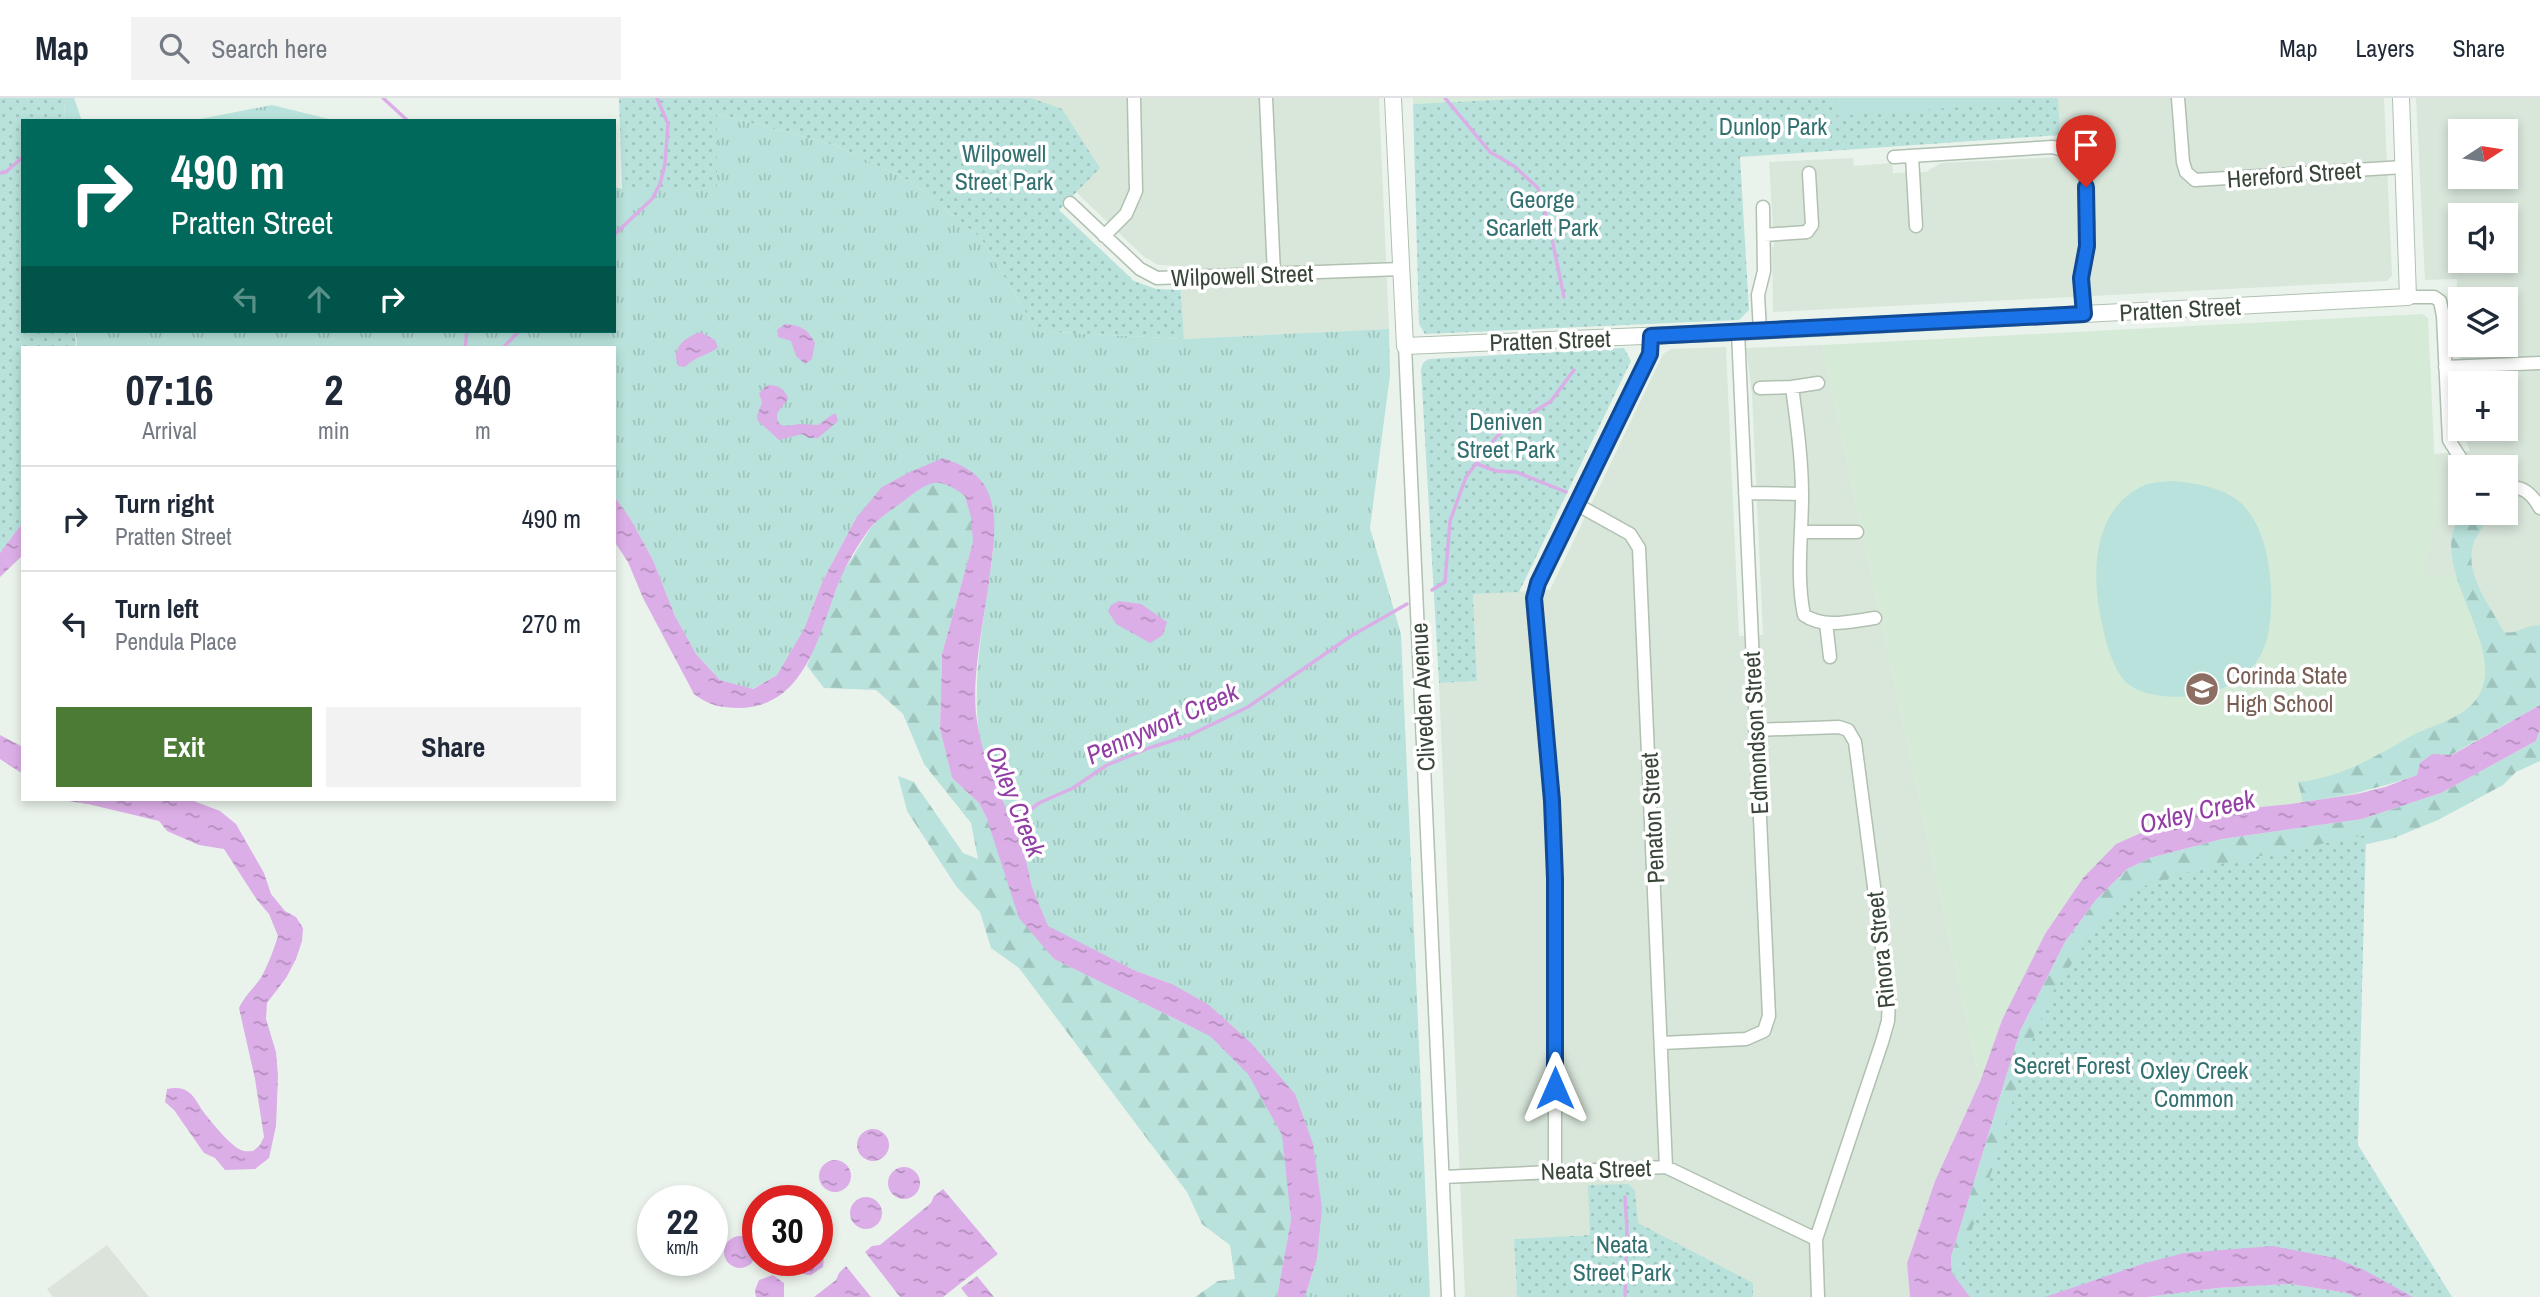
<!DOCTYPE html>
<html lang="en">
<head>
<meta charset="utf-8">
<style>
	body { margin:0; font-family:"Archivo Narrow",sans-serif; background:#f2f2f3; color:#1f2937; height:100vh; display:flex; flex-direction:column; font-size:26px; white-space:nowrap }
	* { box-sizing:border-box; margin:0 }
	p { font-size:23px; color:#747a83 }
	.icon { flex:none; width:38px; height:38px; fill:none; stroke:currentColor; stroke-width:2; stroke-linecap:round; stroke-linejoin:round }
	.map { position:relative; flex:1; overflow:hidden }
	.drawer { position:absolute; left:21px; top:248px; width:595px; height:455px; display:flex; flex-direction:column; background:#fff; border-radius:0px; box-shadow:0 4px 10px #0003 }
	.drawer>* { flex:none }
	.guide { position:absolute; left:21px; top:21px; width:595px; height:214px; border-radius:0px; box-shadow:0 4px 10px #0003; background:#00695c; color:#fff; overflow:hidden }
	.needle { width:46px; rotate:78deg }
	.buttons { position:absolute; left:2448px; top:21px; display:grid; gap:14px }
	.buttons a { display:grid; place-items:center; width:70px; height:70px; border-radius:0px; background:#fff; box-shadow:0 4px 10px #0003; font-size:35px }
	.speed { position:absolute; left:637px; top:1087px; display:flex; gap:14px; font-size:35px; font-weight:700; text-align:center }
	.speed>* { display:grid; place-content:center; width:91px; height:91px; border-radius:50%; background:#fff; box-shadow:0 4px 10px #0003; line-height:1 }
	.speed small { font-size:18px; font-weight:400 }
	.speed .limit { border:10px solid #d22; background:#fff; color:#111 }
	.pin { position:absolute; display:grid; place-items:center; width:60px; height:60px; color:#fff; margin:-72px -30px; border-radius:50% 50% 50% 0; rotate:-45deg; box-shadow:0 0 7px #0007 }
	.pin .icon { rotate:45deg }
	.me { position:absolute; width:77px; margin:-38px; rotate:0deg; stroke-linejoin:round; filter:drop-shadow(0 0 5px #0008) }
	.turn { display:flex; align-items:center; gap:24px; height:147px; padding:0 35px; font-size:32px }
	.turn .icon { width:91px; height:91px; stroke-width:2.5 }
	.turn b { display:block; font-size:49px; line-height:60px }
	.lanes { display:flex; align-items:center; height:66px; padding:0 35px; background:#0003; justify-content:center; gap:35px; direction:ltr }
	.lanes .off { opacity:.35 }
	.eta { display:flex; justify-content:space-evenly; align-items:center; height:119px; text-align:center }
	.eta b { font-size:42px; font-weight:700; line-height:49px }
	.cta { display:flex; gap:14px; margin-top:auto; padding:14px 35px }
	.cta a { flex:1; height:80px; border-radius:0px; background:#4c7b36; color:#fff; font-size:28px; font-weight:700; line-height:80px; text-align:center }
	.cta a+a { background:#f2f2f3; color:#1f2937 }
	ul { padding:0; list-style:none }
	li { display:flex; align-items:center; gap:21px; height:105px; padding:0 35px; border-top:2px solid #e0e1e3 }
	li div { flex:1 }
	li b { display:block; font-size:26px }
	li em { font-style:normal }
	header { display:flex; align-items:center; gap:42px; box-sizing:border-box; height:98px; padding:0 35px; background:#fff; border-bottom:2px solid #e0e1e3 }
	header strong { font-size:33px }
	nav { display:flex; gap:38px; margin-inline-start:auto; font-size:24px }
	.search { width:490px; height:63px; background:#f2f2f3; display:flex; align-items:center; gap:18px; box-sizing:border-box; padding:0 24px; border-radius:0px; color:#747a83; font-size:26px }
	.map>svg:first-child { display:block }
	.residential { fill:#d9e6da; fill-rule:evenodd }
	.industrial { fill:#dce3db }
	.education { fill:#d6ead8 }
	.grass { fill:url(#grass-tufts) }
	.forest { fill:url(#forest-firs) }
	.park { fill:url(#park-dots) }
	.pitch { fill:#b8e2db }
	.water { fill:url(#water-ripples) }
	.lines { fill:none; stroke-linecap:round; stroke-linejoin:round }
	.stream { stroke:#dcaee8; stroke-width:3.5 }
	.minor-casing { stroke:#b0c0b1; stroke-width:15 }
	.tertiary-casing { stroke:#b0c0b1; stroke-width:18 }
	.minor { stroke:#fff; stroke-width:12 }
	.tertiary { stroke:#fff; stroke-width:16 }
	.route-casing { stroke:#114b97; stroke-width:18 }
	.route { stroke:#1a73e8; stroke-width:12 }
	.labels { text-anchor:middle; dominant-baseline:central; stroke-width:7; stroke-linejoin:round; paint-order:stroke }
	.park-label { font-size:24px; fill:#337171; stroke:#fff }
	.street-label { font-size:24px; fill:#394639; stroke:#fff }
	.education-label { font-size:24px; fill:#785e54; stroke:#fff; text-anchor:start }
	.water-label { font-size:26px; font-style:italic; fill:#923ea5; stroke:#fff }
</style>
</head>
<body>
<header>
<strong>Map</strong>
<div class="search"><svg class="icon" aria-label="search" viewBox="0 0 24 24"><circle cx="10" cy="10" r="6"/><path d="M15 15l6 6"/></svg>Search here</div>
<nav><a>Map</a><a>Layers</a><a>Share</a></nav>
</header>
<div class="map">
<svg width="2540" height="1199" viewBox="0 0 2540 1199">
	<defs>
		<pattern id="grass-tufts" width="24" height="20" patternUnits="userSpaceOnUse" patternTransform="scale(1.75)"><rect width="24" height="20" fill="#b8e2db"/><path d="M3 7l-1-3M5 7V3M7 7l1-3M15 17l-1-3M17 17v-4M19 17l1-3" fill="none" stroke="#9fc3bd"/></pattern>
		<pattern id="forest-firs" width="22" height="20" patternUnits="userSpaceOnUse" patternTransform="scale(1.75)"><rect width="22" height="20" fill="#b8e2db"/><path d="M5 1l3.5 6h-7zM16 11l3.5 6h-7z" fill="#9fc3bd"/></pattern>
		<pattern id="park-dots" width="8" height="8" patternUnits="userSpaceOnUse" patternTransform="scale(1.75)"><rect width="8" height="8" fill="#b8e2db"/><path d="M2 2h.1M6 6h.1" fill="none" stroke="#9fc3bd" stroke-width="1.8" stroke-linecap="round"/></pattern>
		<pattern id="water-ripples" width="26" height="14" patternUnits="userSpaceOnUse" patternTransform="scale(1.75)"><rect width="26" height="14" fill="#dcaee8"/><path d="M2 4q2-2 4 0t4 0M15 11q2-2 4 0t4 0" fill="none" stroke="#b38fbd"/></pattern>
	</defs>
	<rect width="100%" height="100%" fill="#eaf3eb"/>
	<path class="residential" d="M1031,0h348l10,231 -205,10 -4,-73 -22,-1 -15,-9 -67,-64 24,-24z
		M2058,0h326l8,177 -5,6 -614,31 -1,-65 2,-1 -5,-84 84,-4 1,8 38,-3 1,10 33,-1 15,-9 120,-6z
		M2416,0h124v607l-118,-126 15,-67 -3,-58 36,-3 -8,-22h44v-46h-45l-4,-104 -32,1zM2460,33h46v46h-46zM2460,117h46v46h-46zM2460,201h46v46h-46zM2460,369h46v46h-46z
		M1822,247l158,737 -45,99 -28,81 3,35h-157l-1,-14 -115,-60 -2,-32 -45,44 -76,4 3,58h-52l-26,-614 38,-2 -4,-87 77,-4 113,-236 8,-5 55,-2 13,289 24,-1 -11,-241 -6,-46z"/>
	<path class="industrial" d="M107,1147l42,52h-96l-6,-8z"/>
	<path class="education" d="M1413,0h125l-125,6z
		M2422,216l6,4 9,194 -14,66 41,-3 56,141 -163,78 -67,10 -109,11 -65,29 -33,34 -38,56 -43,86 -22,62 -158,-737z"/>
	<path class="grass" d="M64,0h10l8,23h-17z
		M272,7l65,16h-147z
		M717,16l118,31 75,36 71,57 56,93 147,8 205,-10 1,46 -20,153 31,106 29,663h-125l12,-39 -145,-274 -36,-13 -88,-44 -16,-40 -9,-41 3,-33 -19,-3c-7,-14 -16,-29 -21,-44 -21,-70 -1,-145 7,-215l-137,-33 -33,62 -19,49 -27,46 -25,14 -32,-9 -24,-26 -21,-38 -22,-56 -23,-42 -16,-22v-148h-537l-1,-17h538v-144l8,2z"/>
	<path class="forest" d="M929,385h18l18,13 6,21 2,25 -31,112 -2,75 12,49 27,25 75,156 156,77 38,38 34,61 9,84 -14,78h-82l23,-16 17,-2 -5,-34 -28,-21 -15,-32 -168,-224 -28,-20 -11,-36 -24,-26 -49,-75 -9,-35 16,6 49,71 15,6 -7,-36 -47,-59 -21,-50 -27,-24 -52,-2 -17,-22 36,-94 29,-46z
		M2464,415l21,1c1,14 -11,22 -13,35 -5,30 19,58 32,83 14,3 23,-9 36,-6v79l-89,50 -19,-1 -12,9 -3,12c-38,14 -74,21 -114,27l-5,-20c42,-4 77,-25 113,-46 23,-12 54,-17 68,-41 30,-51 -60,-135 -15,-182z
		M2540,631v32l-24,11 -13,13 -65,35 -44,18 -62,14 -157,373 225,42 13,30 -3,-3 -268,-30 -97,33h-75l-18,-24 -1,-16 69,-226 45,-89 30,-41 32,-32 23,-11 72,-19 140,-20 79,-26 95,-52z"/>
	<path class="park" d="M0,0h64l1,23h-42v210h52l1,17h-53v174l-23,31z
		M619,0h412l31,11 38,59 -41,42 75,71 22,8 25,1 3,49 -147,-8 -56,-93 -71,-57 -75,-36 -118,-31v76l-95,-1z
		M1538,0h520l2,37 -320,22 9,153 -10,10 -314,14 -6,-10 -6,-220z
		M1624,250l7,13 -112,231 -46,2 4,87 -38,2 -18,-313 2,-7 6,-4z
		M2366,737l-8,310 94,152h-39l-47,-26 -31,-13 -24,-4 -127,-1 -42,11 -97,33h-75l-15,-18 47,-138 21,-79 29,-69 39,-58 50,-48 64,-20z
		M1629,1086l6,7 3,32 115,60v14h-236l-3,-58 76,-4 -2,-50z
		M2290,1186l57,9 8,4h-207l69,-9z"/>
	<path class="pitch" d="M1836,0h182v5l-181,13z
		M2172,383c22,2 51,6 69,22 29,27 34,88 28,126 -4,28 -20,48 -46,59 -25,12 -81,14 -100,-9 -12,-16 -18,-40 -22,-60 -10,-48 -8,-111 44,-134 8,-3 18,-3 27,-4z"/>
	<path class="water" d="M785,226c15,1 23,5 30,19l-3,16 -7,5 -9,-8 -5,-15 -13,-4 -1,-7z
		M700,234l15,8 3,7c-8,8 -21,8 -33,20l-7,-1c-7,-18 6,-28 22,-34z
		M768,287c10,0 16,3 20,13 -2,6 -12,13 -11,19 1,14 15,7 23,7 6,0 12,1 18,1l15,-11h3l2,7 -20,17h-9l-7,-4 -23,6 -21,-19 -1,-5 5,-14 -3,-9z
		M943,360c19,7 37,15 45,34 10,23 6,50 3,74 -5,46 -19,102 -15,148 4,35 16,64 31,96l19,3 -3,33 9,41 16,39 88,45 36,13 37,21 42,38 44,51 18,50 9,64 -5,50 -12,39h-28l14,-78 -9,-84 -34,-61 -38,-38 -156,-77 -35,-41 -32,-99 -8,-16 -27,-25 -12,-49 2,-75 31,-112 -2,-25 -6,-21c-27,-20 -34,-16 -60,4 -11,8 -25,17 -34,27 -10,13 -21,31 -28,46 -23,50 -32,134 -104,135 -18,0 -31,-3 -45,-14l-51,-96 -15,-36 -14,-21v-45l16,22 23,42 22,56 21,38 24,26 33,9 24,-14 27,-46 19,-49 33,-62 26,-31 28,-15z
		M23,424v33l-23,22v-24z
		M1119,503l22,3 26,18 -4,13 -13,8 -34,-19 -8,-13 3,-6z
		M2540,607v24l-4,12 -95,52 -79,26 -140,20 -72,19 -23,11 -32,32 -30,41 -45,89 -69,226 1,16 18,24h-60l-3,-34 28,-82 45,-99 22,-62 43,-86 38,-56 33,-34 65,-29 109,-11 67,-10 28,-7 32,-12 3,-12 12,-9 20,1z
		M0,637l23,12v27l-23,-15z
		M62,702h129l29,11 16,13 28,49 7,21 14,17 11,6 7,11 -1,13 -6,18 -10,19 -19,25 -1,16 10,33 2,24 -2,50 -7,32 -14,11 -30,1 -10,-12 -11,-5 -30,-43 -9,-8 2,-13c24,-5 27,10 38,25 8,10 26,32 36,36 4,2 8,1 12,1l7,-6 4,-8 -9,-58 -16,-71c6,-13 20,-25 24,-34 6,-12 11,-25 15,-38l-9,-22 -12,-14 -33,-51 -25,-4 -32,-14 -8,-10 -71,-17z
		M857 1047a16 16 0 1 1 32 0a16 16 0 1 1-32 0Z
		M819 1078a16 16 0 1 1 32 0a16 16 0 1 1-32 0Z
		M888 1085a16 16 0 1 1 32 0a16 16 0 1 1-32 0Z
		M943,1091l55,65 -55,43h-43l-35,-45 7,-6 8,-1 51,-42 3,-7z
		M850 1115a16 16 0 1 1 32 0a16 16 0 1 1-32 0Z
		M724 1154a16 16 0 1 1 32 0a16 16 0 1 1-32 0Z
		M2273,1148l62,12 31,13 47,26h-58l-8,-4 -57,-9 -73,4 -69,9h-103l97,-33 42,-11z
		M817,1149l7,10 -1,10 -12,8c-10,0 -16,-5 -18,-15h24z
		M846,1168l25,31h-57l22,-17 3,-7z
		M773,1177l11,8v14h-28l-1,-7 4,-10z
		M977,1178l17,21h-26l-7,-9z"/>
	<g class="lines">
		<path class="stream" d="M383,0l25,23
			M1445,0l45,54 24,14 24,22 12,41 14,68
			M0,75l6,-1 17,-15
			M614,137l38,-36 8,-15 5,-20 3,-40 -11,-26
			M465,250l2,-17
			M503,250l16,-17
			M1477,366l19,7 20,1 50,20
			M1432,492l13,-8 5,-61 16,-44 32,-42 53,-34 23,-31
			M1025,716l14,-11 34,-15 34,-23 42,-17 41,-13 58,-28 103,-71 56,-32
			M1625,1199l2,-68 -2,-32"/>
		<g class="minor-casing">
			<path id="minor" d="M1266,0l8,176
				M2178,0l5,64 3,10 9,8 209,-13
				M1912,58l4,70
				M1894,59l159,-10 26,8 6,13 3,56 -1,21 -6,33 3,36
				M1070,105l70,66 17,9 244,-9
				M1764,137l43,-3 5,-7 -3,-52
				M1104,138l22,-22 10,-23 -2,-93
				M2408,199h26l6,4 3,15 6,124 17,27
				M1760,233l-2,-36 6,-24 -1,-64
				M1405,248l43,951
				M2445,269l95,-4
				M1792,289c5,37 10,72 10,109 0,39 -6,81 2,119 20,14 48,6 71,3
				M1760,290l32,-1 26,-4
				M2506,390c17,-3 26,6 34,20
				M1745,395l57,1
				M1576,406l54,30 9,14 27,619
				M1802,434h55
				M1826,525l4,34
				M1755,632l84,-3 9,3 7,12 34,259 -1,20 -6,21 -66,197 2,58
				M1662,945l84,-4 18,-8 5,-15 -31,-684
				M1555,1073v-292l-3,-78 -18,-203 4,-15 112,-229 1,-18
				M1443,1079l223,-10 150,72"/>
		</g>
		<g class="tertiary-casing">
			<path id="tertiary" d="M1393,0l12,248 333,-14 670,-35 -7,-199"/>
		</g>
		<use href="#minor" class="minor"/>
		<use href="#tertiary" class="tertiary"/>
	</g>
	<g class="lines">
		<g class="route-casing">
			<path id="route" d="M1555,990v-209l-3,-78 -18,-203 4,-15 112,-229 1,-18 433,-22 -3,-36 6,-32 -1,-59"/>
		</g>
		<use href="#route" class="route"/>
	</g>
	<defs>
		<g id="school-disc" transform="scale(1.75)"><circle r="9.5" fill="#8d6e63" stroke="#fff"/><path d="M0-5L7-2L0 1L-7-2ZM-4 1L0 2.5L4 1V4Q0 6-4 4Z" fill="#fff"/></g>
	</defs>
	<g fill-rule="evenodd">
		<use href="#school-disc" x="2202" y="591"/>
	</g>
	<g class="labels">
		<g class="park-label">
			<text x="1773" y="28">Dunlop Park</text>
			<text x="1004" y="55">Wilpowell<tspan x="1004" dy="28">Street Park</tspan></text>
			<text x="1542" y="101">George<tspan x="1542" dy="28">Scarlett Park</tspan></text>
			<text x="1506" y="323">Deniven<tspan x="1506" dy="28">Street Park</tspan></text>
			<text x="2072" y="967">Secret Forest</text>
			<text x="2194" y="972">Oxley Creek<tspan x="2194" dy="28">Common</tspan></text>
			<text x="1622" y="1146">Neata<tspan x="1622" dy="28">Street Park</tspan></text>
		</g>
		<g class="street-label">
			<text transform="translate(2294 76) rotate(-4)">Hereford Street</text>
			<text transform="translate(1242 177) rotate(-2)">Wilpowell Street</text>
			<text transform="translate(2180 211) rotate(-3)">Pratten Street</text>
			<text transform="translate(1550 242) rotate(-2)">Pratten Street</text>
			<text transform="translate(1422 599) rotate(-93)">Cliveden Avenue</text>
			<text transform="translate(1755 635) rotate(-93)">Edmondson Street</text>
			<text transform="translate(1652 720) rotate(-93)">Penaton Street</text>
			<text transform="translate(1880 852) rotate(-96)">Rinora Street</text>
			<text transform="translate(1596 1071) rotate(-2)">Neata Street</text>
		</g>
		<g class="education-label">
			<text x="2226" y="577">Corinda State<tspan x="2226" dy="28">High School</tspan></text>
		</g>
		<g class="water-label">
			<text transform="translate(1162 625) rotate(-24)">Pennywort Creek</text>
			<text transform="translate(1016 703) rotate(68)">Oxley Creek</text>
			<text transform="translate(2197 713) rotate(-13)">Oxley Creek</text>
		</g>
	</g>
</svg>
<div class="buttons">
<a><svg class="needle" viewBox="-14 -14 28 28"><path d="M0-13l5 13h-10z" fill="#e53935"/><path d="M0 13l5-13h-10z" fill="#747a83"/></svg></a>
<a><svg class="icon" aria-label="sound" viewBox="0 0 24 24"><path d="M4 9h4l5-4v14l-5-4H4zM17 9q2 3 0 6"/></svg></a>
<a><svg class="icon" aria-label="layers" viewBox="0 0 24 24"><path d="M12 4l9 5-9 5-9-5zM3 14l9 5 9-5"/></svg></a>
<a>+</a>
<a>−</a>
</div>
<div class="speed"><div>22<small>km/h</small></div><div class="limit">30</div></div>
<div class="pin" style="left:2086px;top:89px;background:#d93025"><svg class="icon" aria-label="arrive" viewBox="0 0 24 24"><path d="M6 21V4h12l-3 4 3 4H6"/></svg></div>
<svg class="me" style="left:1555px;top:990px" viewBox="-20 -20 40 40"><path d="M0-17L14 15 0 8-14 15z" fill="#1a73e8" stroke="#fff" stroke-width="4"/></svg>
<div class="guide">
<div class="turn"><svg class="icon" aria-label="right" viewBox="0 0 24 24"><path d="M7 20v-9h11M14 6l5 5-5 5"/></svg><div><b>490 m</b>Pratten Street</div></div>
<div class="lanes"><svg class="icon off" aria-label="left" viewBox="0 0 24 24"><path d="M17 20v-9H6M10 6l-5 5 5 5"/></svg><svg class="icon off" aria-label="ahead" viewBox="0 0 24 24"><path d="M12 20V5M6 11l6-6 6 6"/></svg><svg class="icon" aria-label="right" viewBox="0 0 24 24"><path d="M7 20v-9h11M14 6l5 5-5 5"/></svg></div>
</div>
<section class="drawer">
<div class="eta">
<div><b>07:16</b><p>Arrival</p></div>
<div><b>2</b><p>min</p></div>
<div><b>840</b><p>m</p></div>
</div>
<ul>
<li><svg class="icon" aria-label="right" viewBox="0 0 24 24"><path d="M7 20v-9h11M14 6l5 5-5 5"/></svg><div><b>Turn right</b><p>Pratten Street</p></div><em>490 m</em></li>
<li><svg class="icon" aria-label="left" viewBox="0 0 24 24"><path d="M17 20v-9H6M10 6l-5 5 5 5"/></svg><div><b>Turn left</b><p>Pendula Place</p></div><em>270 m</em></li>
</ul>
<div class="cta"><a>Exit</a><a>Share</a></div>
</section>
</div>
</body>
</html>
